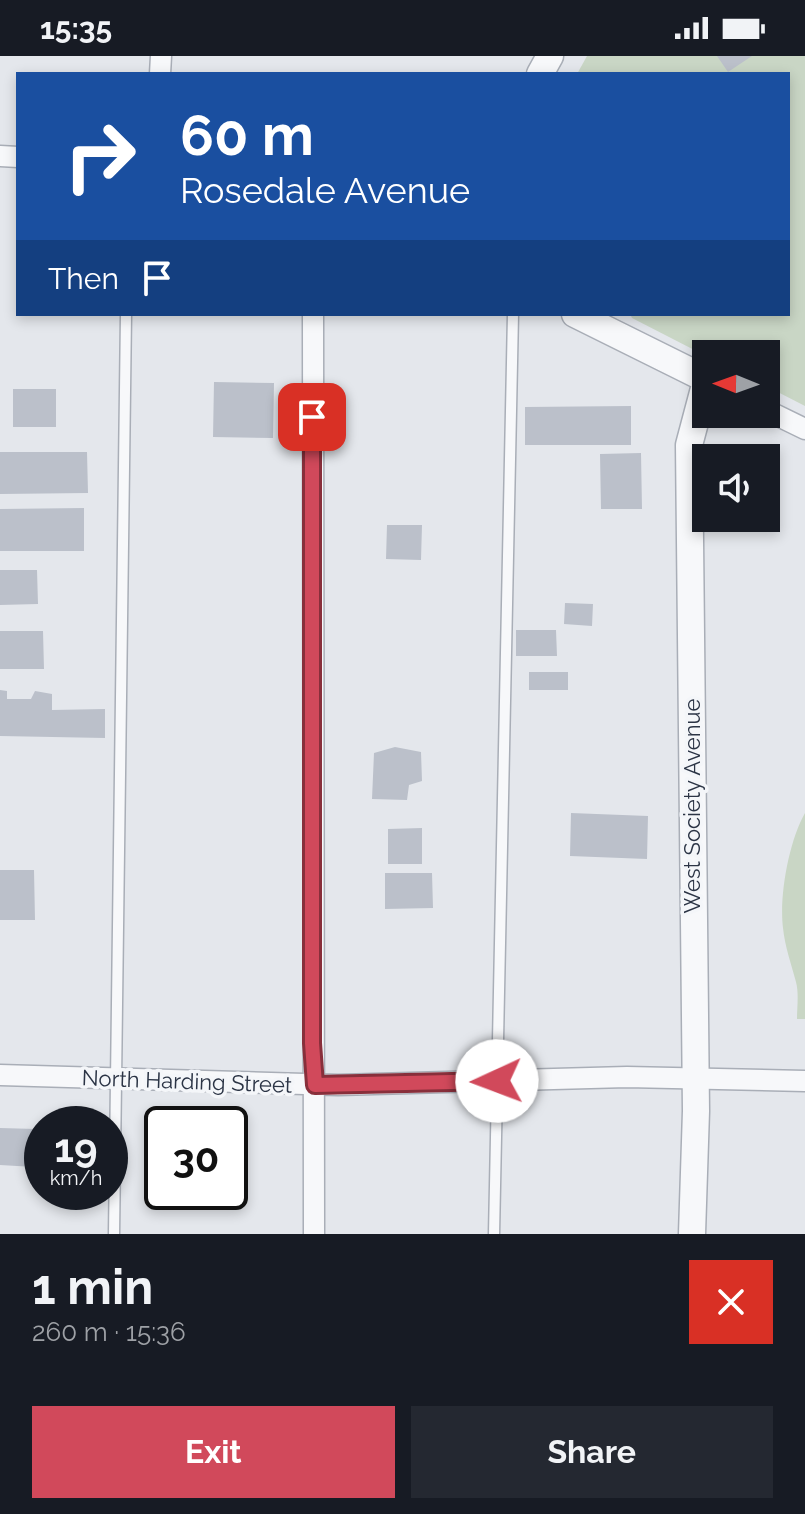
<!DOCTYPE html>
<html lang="en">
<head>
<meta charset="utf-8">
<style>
	body { margin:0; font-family:Raleway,sans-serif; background:#242831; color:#f1f3f6; height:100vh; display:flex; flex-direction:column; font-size:30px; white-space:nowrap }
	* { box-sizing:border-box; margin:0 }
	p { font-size:26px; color:#9ea1a6 }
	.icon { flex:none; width:44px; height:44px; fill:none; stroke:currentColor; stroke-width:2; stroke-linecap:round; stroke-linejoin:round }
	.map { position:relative; height:1178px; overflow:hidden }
	.sheet { display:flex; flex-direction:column; background:#171b24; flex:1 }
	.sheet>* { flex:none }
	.guide { position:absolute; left:16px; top:16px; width:774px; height:244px; border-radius:0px; box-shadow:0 4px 12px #0003; background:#1a4fa0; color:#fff; overflow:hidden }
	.needle { width:52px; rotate:271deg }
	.controls { position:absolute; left:692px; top:284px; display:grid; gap:16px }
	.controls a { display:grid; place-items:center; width:88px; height:88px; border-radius:0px; background:#171b24; box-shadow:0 4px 12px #0003; font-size:40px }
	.speed { position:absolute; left:24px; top:1050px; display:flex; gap:16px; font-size:40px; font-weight:700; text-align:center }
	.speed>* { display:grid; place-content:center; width:104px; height:104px; border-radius:50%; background:#171b24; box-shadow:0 4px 12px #0003; line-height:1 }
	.speed small { font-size:20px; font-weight:400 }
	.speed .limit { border:4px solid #111; border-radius:12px; background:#fff; color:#111 }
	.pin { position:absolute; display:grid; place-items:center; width:68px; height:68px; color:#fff; margin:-34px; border-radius:16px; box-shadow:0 4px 12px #0006 }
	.me { position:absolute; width:88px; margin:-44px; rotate:268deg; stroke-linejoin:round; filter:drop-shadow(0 0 6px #0008) }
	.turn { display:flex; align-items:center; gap:28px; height:168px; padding:0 32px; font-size:36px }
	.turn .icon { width:104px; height:104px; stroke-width:2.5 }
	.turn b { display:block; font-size:56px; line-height:68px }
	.then { display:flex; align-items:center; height:76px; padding:0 32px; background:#0003; gap:16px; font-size:30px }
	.round { display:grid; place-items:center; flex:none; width:84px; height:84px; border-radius:0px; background:#242831 }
	.summary { display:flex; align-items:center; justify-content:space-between; height:136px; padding:0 32px }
	h1 { font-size:48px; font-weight:700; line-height:60px }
	.action { display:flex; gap:16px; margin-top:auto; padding:16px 32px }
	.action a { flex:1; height:92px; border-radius:0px; background:#d1495b; color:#fff; font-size:32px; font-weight:700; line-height:92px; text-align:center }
	.action a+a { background:#242831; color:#f1f3f6 }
	.status { display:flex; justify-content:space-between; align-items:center; height:56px; padding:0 40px; background:#171b24; direction:ltr }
	.status svg { height:22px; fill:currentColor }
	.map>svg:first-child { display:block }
	.green { fill:#c9d6c5 }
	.building { fill:#bbc0ca }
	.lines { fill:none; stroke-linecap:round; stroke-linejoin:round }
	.service-casing { stroke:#a9aeb7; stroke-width:13 }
	.minor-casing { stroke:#a9aeb7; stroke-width:23 }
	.tertiary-casing { stroke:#a9aeb7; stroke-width:29 }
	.service { stroke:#f7f8fa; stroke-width:10 }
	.minor { stroke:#f7f8fa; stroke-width:20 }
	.tertiary { stroke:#f7f8fa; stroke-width:26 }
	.route-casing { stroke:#882f3b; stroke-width:20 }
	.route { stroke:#d1495b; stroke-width:14 }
	.labels { text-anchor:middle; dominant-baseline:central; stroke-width:7; stroke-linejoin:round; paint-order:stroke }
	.street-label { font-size:22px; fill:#2b3445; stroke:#f4f6f9 }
</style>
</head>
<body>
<div class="status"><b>15:35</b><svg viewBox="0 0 49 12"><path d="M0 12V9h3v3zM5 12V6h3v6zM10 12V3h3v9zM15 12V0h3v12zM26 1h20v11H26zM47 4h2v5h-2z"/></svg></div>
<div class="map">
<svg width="805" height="1178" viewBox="0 0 805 1178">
	<rect width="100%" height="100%" fill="#e4e7ec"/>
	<path class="green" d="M587,0h218v350l-39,-20v-32l-60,2 -74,-38 -2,-4h158v-240h-211z
		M805,757v206h-8c0,-12 2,-26 -1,-37 -5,-19 -11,-35 -13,-54 -4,-32 6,-87 22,-115z"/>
	<path class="building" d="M717,0h35l-24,16z
		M214,326l60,1 -1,55 -60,-1z
		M13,333h43v38h-43z
		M631,350v39h-106v-38z
		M0,396h87l1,41 -88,1z
		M641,397l1,56h-41l-1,-55z
		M84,452v43h-84v-42z
		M387,469h35l-1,35 -35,-1z
		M0,514h37l1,34 -38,1z
		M565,547l28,1 -1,22 -28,-2z
		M516,574h40l1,26h-41z
		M0,575h43l1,38h-44z
		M529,616h39v18h-39z
		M0,634l7,1v8h24l4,-8 17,3v16l53,-1v29l-105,-2z
		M395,691l26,5 1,29 -13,4 -2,15 -35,-1 2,-46z
		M571,757l77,3 -1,43 -77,-3z
		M422,772v36h-34v-35z
		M0,814h34l1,50h-35z
		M385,817h47l1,35 -48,1z
		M0,1072l36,1 -2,38 -34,-2z"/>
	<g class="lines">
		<g class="service-casing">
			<path id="service" d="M114,1178l12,-920
				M494,1178l19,-920"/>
		</g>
		<g class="minor-casing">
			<path id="minor" d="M160,18l1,-18
				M0,100l18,1
				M313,258l1,920
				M766,354l39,19
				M0,1019l338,10 289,-8 178,4"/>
		</g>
		<g class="tertiary-casing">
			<path id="tertiary" d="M540,18l10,-18
				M575,258l131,65
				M692,1178l4,-123 -7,-666 17,-64"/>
		</g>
		<use href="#service" class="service"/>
		<use href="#minor" class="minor"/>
		<use href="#tertiary" class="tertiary"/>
	</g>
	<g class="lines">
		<g class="route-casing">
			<path id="route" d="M312,361v626l3,42 182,-4"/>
		</g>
		<use href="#route" class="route"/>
	</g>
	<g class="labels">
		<g class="street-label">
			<text transform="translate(692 750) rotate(-90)">West Society Avenue</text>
			<text transform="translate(187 1025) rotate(2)">North Harding Street</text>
		</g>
	</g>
</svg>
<div class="controls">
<a><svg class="needle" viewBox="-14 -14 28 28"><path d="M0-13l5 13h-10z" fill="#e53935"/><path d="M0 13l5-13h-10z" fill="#9ea1a6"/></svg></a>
<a><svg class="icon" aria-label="sound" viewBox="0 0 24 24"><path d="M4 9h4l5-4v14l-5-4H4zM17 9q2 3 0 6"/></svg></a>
</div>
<div class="speed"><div>19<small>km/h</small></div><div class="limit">30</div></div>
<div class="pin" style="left:312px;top:361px;background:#d93025"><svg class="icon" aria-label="arrive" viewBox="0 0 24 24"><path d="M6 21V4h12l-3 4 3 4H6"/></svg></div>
<svg class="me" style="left:497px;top:1025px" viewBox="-20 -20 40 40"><circle r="19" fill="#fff"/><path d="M0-13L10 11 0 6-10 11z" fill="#d1495b"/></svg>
<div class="guide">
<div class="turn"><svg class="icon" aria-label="right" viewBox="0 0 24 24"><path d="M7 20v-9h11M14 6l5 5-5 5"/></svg><div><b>60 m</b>Rosedale Avenue</div></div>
<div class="then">Then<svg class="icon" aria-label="arrive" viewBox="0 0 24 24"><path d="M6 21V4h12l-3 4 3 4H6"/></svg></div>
</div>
</div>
<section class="sheet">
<div class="summary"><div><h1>1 min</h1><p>260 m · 15:36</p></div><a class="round" style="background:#d93025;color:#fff"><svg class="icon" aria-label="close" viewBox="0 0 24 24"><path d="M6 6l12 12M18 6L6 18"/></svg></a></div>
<div class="action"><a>Exit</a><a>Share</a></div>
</section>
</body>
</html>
